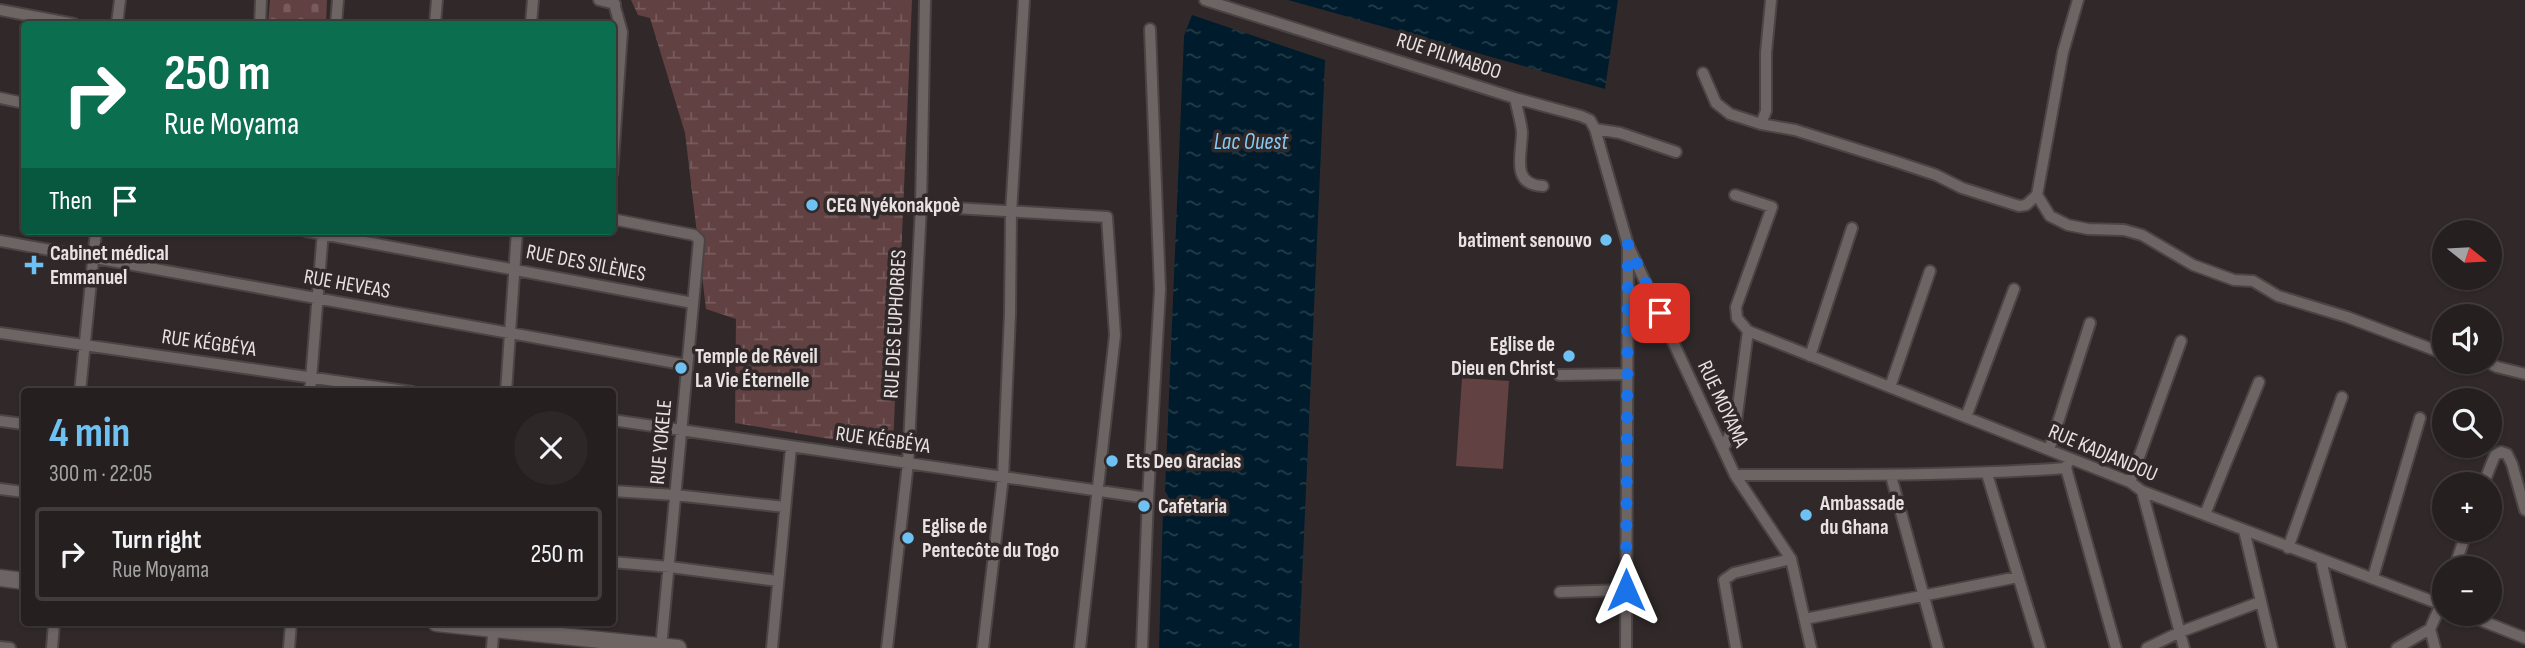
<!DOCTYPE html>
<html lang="en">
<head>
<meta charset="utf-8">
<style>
	body { margin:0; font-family:"Sofia Sans Condensed",sans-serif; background:#2d2728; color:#f1f3f6; height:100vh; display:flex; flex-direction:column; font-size:26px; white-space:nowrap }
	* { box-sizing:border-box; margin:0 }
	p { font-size:23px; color:#a3a2a4 }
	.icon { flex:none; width:38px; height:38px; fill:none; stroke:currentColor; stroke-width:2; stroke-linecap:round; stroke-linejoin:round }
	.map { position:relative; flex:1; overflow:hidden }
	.sheet { position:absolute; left:21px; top:388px; width:595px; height:238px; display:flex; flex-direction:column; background:#251f1f; border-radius:7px; box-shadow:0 2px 5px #0004,0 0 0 2px #423d3d }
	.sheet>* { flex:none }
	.banner { position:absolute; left:21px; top:21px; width:595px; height:214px; border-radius:7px; box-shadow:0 2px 5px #0004,0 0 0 2px #423d3d; background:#0b6e4f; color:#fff; overflow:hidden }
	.needle { width:46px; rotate:108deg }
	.tools { position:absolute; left:2432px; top:220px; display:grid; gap:14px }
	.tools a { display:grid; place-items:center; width:70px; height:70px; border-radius:50%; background:#251f1f; box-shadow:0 2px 5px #0004,0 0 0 2px #423d3d; font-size:35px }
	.pin { position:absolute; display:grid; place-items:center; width:60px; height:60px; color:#fff; margin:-30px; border-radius:14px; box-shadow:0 4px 10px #0006 }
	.me { position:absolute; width:77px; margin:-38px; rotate:0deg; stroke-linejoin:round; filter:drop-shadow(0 0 5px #0008) }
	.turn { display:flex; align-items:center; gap:24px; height:147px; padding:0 28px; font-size:32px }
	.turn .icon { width:91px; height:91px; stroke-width:2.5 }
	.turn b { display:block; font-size:49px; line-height:60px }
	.then { display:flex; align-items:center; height:66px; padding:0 28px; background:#0003; gap:14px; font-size:26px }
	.round { display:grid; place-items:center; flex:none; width:74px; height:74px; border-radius:37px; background:#2d2728 }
	.head { display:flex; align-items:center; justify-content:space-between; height:119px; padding:0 28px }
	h1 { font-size:42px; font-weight:700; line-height:52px; color:#6ec2f3 }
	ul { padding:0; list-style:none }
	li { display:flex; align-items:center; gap:21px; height:94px; margin:0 14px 10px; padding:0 14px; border:4px solid #423d3d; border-radius:7px }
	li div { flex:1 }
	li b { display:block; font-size:26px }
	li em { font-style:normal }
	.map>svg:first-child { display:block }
	.wetland { fill:url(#wetland-marsh) }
	.cemetery { fill:url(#cemetery-stones) }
	.pitch { fill:#614142 }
	.water { fill:url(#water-ripples) }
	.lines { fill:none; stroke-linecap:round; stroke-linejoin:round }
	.street-casing { stroke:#4b4444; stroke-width:14 }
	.secondary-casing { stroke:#4b4444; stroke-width:19 }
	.street { stroke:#6d6464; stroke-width:10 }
	.secondary { stroke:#6d6464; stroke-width:16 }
	.route { stroke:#1a73e8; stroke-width:12; stroke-dasharray:0 21.6 }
	.poi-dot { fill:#6ec2f3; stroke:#312929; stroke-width:2.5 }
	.labels { text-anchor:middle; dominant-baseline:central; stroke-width:7; stroke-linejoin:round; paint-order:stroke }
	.street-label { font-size:21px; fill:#e8e2e2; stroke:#312929 }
	.poi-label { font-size:21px; font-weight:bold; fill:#e8e2e2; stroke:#312929; text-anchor:start }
	.water-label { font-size:23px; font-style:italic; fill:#86cbf6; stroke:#312929 }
</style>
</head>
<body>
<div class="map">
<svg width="2525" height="648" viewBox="0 0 2525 648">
	<defs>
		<pattern id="wetland-marsh" width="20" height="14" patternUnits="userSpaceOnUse" patternTransform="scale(1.75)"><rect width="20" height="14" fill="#614142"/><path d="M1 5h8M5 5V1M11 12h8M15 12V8" fill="none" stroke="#785c5d"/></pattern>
		<pattern id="cemetery-stones" width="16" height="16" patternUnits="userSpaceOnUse" patternTransform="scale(1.75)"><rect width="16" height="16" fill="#614142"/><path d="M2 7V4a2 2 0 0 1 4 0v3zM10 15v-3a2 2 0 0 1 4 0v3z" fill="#785c5d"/></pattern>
		<pattern id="water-ripples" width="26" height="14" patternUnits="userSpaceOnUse" patternTransform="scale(1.75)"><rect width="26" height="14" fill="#001c2c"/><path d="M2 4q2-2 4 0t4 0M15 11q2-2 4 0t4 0" fill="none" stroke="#253d4a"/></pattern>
	</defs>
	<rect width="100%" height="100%" fill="#312929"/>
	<path class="wetland" d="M631,0h281l-19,446 -39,-3 -119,-20 1,-104 -30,-10 -21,-176 -35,-115 -12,-3z"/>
	<path class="cemetery" d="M270,0h57l-1,24h-58z"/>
	<path class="pitch" d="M1462,378l47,3 -6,88 -47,-3z"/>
	<path class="water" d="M1288,0h330l-13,89z
		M1192,15l133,45 -26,588h-140l4,-139 5,-13 -3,-5 19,-455z"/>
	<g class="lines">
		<g class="street-casing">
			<path id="street" d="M599,0l16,4
				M1205,0l310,98 66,18 9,4 5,9 25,4 56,19
				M0,10l74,14
				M117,24l3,-24
				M260,24l1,-24
				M336,24l2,-24
				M435,24l2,-24
				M531,24l2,-24
				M1703,73l13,30 14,11 31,10 34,6 102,32 39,13 26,13 57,18 7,-1 11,-10 13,21 18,9 20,4 36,1 18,5 51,30 41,15 19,1 25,15 69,21 98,37
				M0,98l24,5
				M1515,98c2,11 6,23 7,34 0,22 -12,53 21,54
				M1761,124l5,-13v-58l5,-53
				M1595,129l33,116 107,230 56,84 20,89
				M612,174l10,-142 -9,-32
				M1735,195l37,12 -36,100 1,11 11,13 382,151 12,9 303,115
				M2037,195l26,-143 15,-52
				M921,206l186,11 8,118 -35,313
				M612,219l82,16 5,5 -38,408
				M306,231l387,72
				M0,241l687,124
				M0,333l412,59
				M1810,356l42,-128
				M2487,362l10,5 28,7
				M1559,375l69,-1
				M1890,387l40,-116
				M80,392l16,-161
				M310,392l13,-161
				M506,392l11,-161
				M1966,417l48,-128
				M612,420l536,78
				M0,421l24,3
				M1723,449l13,-27 12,-91
				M2049,450l41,-127
				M2068,462l-2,6 50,180
				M1987,474l53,174
				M1735,475c110,0 221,1 331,-7
				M1891,476l47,172
				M2130,482l51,-141
				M2483,485l12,-30 6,-3 6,2 5,10 13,46
				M0,489l24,3
				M612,491l63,4 110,12
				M2142,491l42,157
				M2205,514l54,-132
				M2244,530l28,118
				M2288,548l54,-151
				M2321,560l20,88
				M612,562l58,5 108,14
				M2454,569l13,-39
				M2373,577l47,-159
				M1560,592l66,-2
				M2465,614l60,24
				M1805,619l213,-42
				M0,647l10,1
				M52,648l2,-25
				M289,648l2,-25
				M492,648l2,-25
				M772,648l19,-201
				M887,648l21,-185 13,-257 4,-206
				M983,648l20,-171 7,-163 1,-101 13,-213
				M1142,648l6,-150 12,-208 -10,-261
				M1626,648l2,-401
				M1736,648l-12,-68 10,-7 57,-14
				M2147,648l33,-16 80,-30
				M2397,648l33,-19
				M2435,648l-5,-19 15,-34"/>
		</g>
		<g class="secondary-casing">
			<path id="secondary" d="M0,578l24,3
				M436,623l242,25"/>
		</g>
		<use href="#street" class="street"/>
		<use href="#secondary" class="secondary"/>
	</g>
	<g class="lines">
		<path class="route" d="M1626,590l2,-346 32,69"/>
	</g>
	<g class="poi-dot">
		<circle cx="812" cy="205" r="7"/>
		<circle cx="1606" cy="240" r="7"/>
		<path d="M30.5 254.5h7v7h7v7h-7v7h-7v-7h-7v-7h7z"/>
		<circle cx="1569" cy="356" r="7"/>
		<circle cx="681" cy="368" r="7"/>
		<circle cx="1112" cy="461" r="7"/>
		<circle cx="1144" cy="506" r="7"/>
		<circle cx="1806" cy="515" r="7"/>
		<circle cx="908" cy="538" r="7"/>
	</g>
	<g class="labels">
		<g class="street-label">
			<text transform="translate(1449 56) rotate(18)">RUE PILIMABOO</text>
			<text transform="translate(586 263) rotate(11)">RUE DES SILÈNES</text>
			<text transform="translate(347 284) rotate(10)">RUE HEVEAS</text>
			<text transform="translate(895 324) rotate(-87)">RUE DES EUPHORBES</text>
			<text transform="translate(209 343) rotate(8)">RUE KÉGBÉYA</text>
			<text transform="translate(1723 404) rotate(65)">RUE MOYAMA</text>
			<text transform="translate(883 440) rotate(8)">RUE KÉGBÉYA</text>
			<text transform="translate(661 442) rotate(-85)">RUE YOKELE</text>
			<text transform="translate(2103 453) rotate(23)">RUE KADJANDOU</text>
		</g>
		<g class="poi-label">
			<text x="826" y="205">CEG Nyékonakpoè</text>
			<text x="1592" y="240" text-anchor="end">batiment senouvo</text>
			<text x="50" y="253">Cabinet médical<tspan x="50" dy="24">Emmanuel</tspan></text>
			<text x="1555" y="344" text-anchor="end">Eglise de<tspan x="1555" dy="24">Dieu en Christ</tspan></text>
			<text x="695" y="356">Temple de Réveil<tspan x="695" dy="24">La Vie Éternelle</tspan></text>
			<text x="1126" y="461">Ets Deo Gracias</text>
			<text x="1820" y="503">Ambassade<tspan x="1820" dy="24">du Ghana</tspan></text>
			<text x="1158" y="506">Cafetaria</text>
			<text x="922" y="526">Eglise de<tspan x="922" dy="24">Pentecôte du Togo</tspan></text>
		</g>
		<g class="water-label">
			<text x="1251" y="142">Lac Ouest</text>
		</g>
	</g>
</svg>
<div class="tools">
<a><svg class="needle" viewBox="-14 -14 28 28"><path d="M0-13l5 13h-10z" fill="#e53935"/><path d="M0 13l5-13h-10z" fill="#a3a2a4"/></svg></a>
<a><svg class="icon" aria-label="sound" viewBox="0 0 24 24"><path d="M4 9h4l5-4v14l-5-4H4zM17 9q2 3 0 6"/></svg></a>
<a><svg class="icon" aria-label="search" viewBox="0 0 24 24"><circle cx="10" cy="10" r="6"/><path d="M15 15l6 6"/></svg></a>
<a>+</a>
<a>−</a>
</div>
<div class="pin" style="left:1660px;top:313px;background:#d93025"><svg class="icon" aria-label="arrive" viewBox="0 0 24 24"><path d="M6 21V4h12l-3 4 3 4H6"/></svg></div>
<svg class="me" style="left:1626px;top:590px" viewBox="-20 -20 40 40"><path d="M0-17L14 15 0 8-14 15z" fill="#1a73e8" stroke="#fff" stroke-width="4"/></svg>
<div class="banner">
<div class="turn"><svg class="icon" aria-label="right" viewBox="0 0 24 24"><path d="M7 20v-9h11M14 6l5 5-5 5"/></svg><div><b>250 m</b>Rue Moyama</div></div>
<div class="then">Then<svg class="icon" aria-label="arrive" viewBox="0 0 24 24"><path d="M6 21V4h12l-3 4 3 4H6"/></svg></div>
</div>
<section class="sheet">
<div class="head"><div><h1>4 min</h1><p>300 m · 22:05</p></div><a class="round"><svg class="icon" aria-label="close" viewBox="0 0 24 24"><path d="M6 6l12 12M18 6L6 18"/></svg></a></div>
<ul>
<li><svg class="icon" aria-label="right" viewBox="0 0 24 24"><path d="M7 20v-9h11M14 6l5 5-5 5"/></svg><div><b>Turn right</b><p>Rue Moyama</p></div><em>250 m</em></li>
</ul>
</section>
</div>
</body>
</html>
